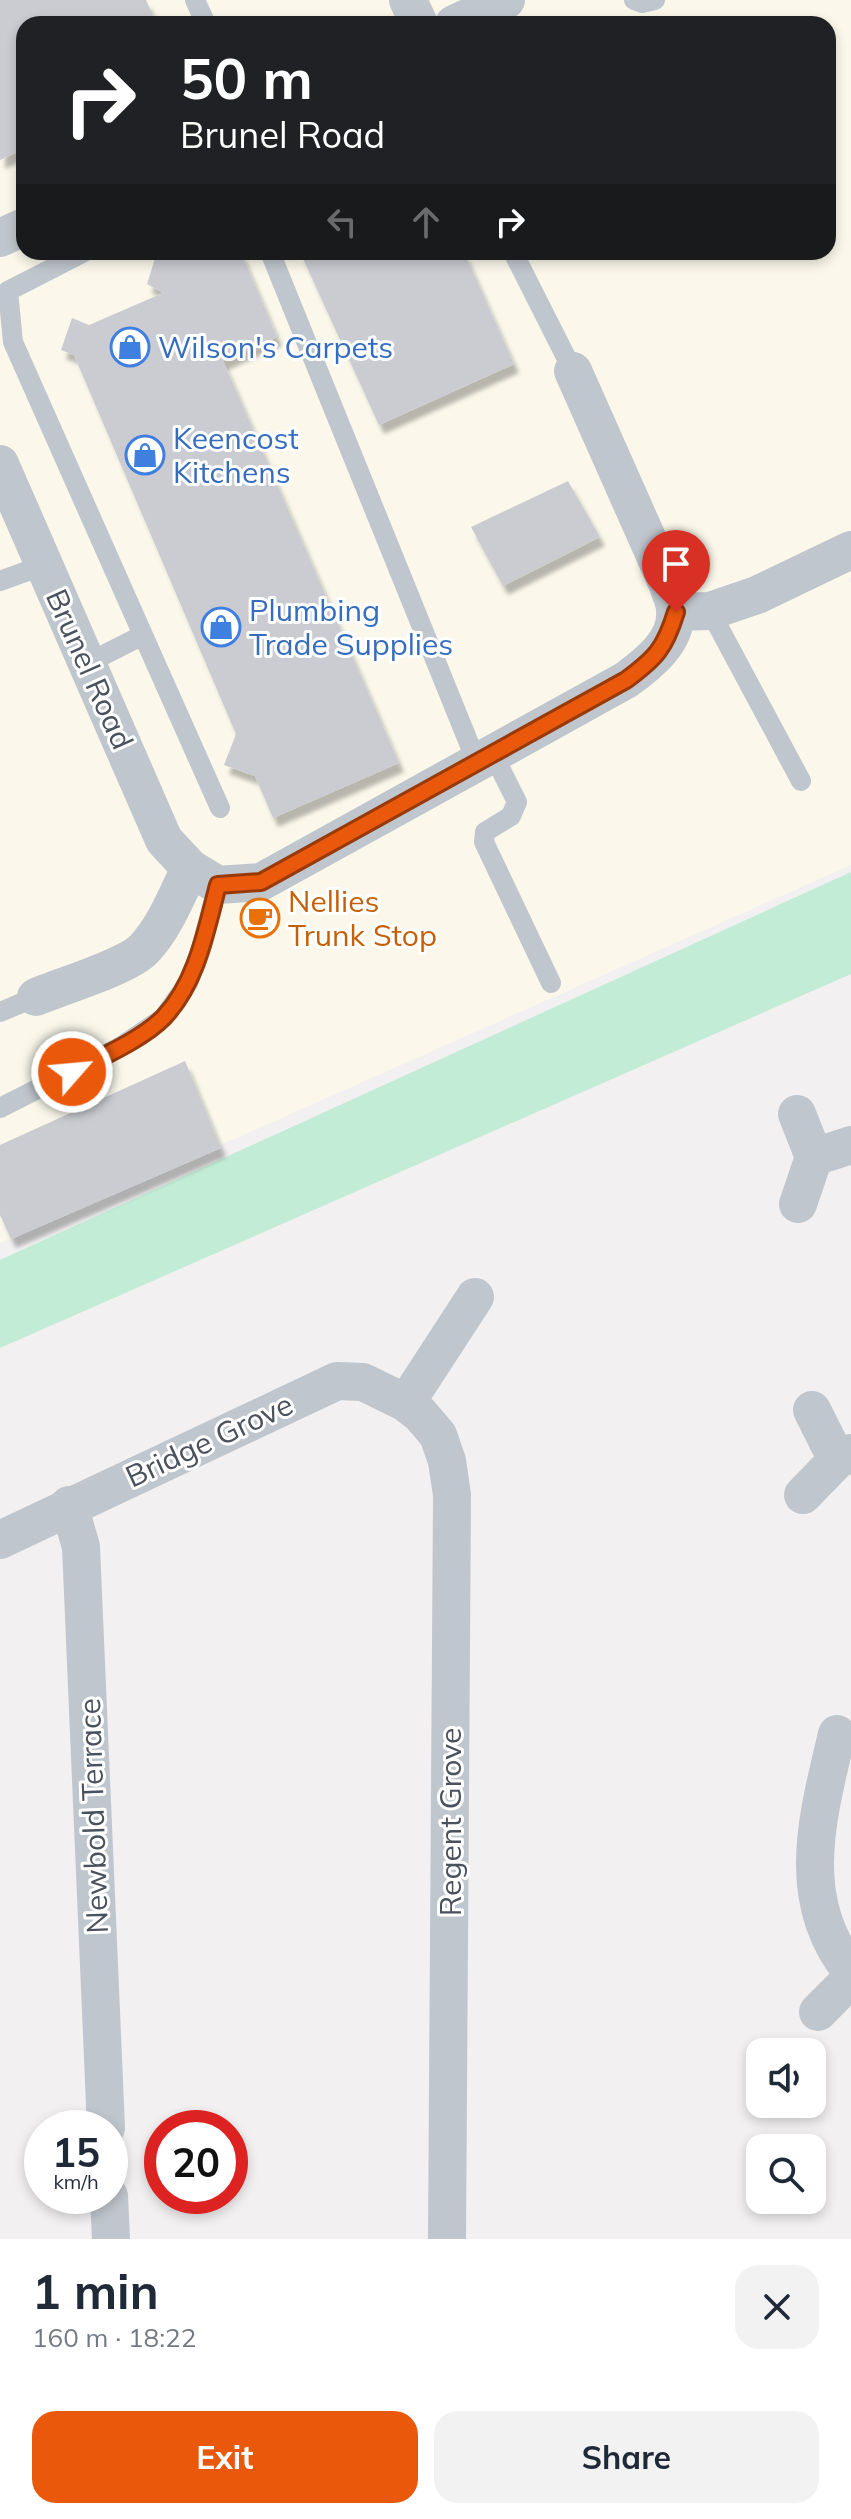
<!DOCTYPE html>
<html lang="en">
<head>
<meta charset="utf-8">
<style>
	body { margin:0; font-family:Mulish,sans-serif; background:#f2f2f3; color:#1f2937; height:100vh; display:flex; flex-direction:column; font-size:30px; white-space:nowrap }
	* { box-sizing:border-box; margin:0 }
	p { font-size:26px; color:#747a83 }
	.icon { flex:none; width:44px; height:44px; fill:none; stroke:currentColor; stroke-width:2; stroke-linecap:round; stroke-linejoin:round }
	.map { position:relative; height:2239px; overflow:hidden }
	.drawer { display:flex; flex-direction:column; background:#fff; flex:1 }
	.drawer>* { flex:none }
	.guide { position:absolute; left:16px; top:16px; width:820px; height:244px; border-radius:24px; box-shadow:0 4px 12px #0003; background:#202124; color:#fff; overflow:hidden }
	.tools { position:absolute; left:746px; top:2038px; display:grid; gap:16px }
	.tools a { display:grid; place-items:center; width:80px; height:80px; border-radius:16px; background:#fff; box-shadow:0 4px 12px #0003; font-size:40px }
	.speed { position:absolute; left:24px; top:2110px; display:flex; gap:16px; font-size:40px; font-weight:700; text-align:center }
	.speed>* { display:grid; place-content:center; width:104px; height:104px; border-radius:50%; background:#fff; box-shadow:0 4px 12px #0003; line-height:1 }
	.speed small { font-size:20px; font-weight:400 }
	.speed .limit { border:12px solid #d22; background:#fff; color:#111 }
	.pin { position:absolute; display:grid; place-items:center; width:68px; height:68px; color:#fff; margin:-82px -34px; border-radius:50% 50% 50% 0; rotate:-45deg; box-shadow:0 0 8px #0007 }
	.pin .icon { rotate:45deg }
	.me { position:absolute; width:88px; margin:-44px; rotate:63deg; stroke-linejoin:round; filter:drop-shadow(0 0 6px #0008) }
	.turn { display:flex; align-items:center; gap:28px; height:168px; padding:0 32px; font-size:36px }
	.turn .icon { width:104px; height:104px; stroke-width:2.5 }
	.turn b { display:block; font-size:56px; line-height:68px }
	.lanes { display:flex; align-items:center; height:76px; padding:0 32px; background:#0003; justify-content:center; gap:40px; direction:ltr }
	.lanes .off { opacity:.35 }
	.round { display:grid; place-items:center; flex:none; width:84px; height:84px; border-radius:24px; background:#f2f2f3 }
	.summary { display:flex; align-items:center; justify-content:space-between; height:136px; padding:0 32px }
	h1 { font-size:48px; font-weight:700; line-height:60px }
	.cta { display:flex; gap:16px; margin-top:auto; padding:16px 32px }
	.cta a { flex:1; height:92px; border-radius:24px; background:#ea580c; color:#fff; font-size:32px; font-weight:700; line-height:92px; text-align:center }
	.cta a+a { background:#f2f2f3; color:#1f2937 }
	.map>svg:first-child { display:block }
	.commercial { fill:#fbf8eb; fill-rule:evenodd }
	.green { fill:#c2ecd6 }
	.building { fill:#caccd2; filter:url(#shadow) }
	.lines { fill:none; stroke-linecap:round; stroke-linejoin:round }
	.service { stroke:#bfc6cd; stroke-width:20 }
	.minor { stroke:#bfc6cd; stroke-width:38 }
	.route-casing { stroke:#983908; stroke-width:20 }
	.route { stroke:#ea580c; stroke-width:14 }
	.labels { text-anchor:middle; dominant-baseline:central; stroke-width:6; stroke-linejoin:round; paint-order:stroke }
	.shop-label { font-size:30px; fill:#366cbe; stroke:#fff; text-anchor:start }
	.street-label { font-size:30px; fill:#49515c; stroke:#fff }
	.food-label { font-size:30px; fill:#c56008; stroke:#fff; text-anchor:start }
</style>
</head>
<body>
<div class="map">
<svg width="851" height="2239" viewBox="0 0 851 2239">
	<defs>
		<filter id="shadow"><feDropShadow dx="5" dy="9" stdDeviation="2" flood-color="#0004"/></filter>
	</defs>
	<rect width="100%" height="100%" fill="#f2f0f0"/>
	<path class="commercial" d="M0,0h851v577l-3,2 3,5v281l-851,378zM24,24h804v228h-804z"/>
	<path class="green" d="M851,872v102l-851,374v-88z"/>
	<path class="building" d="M0,0h146l11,24h-133v125l-24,11z
		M157,252l19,8 16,-8h49l36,85 -54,24 176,402 -126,55 -18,-42 -31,-11 12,-31 -162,-379 -13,-5 11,-32 17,7 74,-32 -16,-9z
		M300,252h164l50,112 -135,61z
		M568,481l32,56 -97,49 -32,-59z
		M185,1061l36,87 -210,91 -11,-24v-70z"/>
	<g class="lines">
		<path class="service" d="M195,0l11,24
			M634,0l8,3 13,-3
			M84,252l-76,39 5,51 130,293 -55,28
			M270,252l207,511
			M513,252l60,119
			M0,581l44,-16
			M710,611l91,170
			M143,635l77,173
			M493,754l24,48 -6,14 -26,16 -1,10 67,141
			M0,1012l36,-15
			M0,1108l120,-61 43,-29 25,-35 13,-34 17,-64"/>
		<path class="minor" d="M408,0l11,24
			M454,24l52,-24
			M0,238l24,-11
			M0,464l164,376 26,28 28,17 43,-3 365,-202c22,-16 52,-39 49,-70 0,-8 -5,-17 -7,-25l-95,-214
			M676,612l34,-1 47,-16 94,-45
			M36,997c26,-11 91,-30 108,-48 21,-22 33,-54 46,-81
			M797,1114l17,43 -16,47
			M814,1157l37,-12
			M406,1403l69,-106
			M812,1410l25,50
			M803,1495l34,-35 14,-7
			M69,1505l12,42 25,581
			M0,1540l337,-159 26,1 43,21 14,11 18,21 9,26 5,34 -5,744
			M837,1734c-19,81 -44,165 14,237
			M818,2012l33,-33
			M109,2196l2,43"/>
	</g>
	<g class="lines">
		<g class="route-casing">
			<path id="route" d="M72,1072c27,-14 71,-33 92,-55 33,-35 42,-87 54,-132l43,-3 365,-202c30,-22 39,-32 50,-68"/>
		</g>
		<use href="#route" class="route"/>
	</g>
	<defs>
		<g id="shop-ring" transform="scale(2)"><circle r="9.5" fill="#fff" stroke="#3f7fe0" stroke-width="1.5"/><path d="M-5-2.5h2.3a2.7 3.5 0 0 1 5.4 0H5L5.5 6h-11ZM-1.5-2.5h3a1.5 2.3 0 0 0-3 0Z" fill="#3f7fe0"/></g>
		<g id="cafe-ring" transform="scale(2)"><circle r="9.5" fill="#fff" stroke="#e8710a" stroke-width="1.5"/><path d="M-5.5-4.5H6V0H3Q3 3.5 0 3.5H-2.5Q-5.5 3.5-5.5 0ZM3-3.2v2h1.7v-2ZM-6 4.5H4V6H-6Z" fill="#e8710a"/></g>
	</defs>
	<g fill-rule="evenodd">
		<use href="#shop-ring" x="130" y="347"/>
		<use href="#shop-ring" x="145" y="455"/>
		<use href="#shop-ring" x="221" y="627"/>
		<use href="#cafe-ring" x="260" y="918"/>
	</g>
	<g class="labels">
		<g class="shop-label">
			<text x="158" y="347">Wilson's Carpets</text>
			<text x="173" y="438">Keencost<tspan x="173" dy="34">Kitchens</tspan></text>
			<text x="249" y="610">Plumbing<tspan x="249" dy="34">Trade Supplies</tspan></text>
		</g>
		<g class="street-label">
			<text transform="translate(90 669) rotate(66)">Brunel Road</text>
			<text transform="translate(209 1440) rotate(-25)">Bridge Grove</text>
			<text transform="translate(93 1816) rotate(-92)">Newbold Terrace</text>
			<text transform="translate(450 1822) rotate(-90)">Regent Grove</text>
		</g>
		<g class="food-label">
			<text x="288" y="901">Nellies<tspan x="288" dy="34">Trunk Stop</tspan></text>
		</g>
	</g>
</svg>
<div class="tools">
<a><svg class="icon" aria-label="sound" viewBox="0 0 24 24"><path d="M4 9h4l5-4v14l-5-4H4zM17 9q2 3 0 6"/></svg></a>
<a><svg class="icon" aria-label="search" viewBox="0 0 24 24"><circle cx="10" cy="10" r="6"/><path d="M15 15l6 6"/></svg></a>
</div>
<div class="speed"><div>15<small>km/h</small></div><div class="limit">20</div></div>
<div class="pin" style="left:676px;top:612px;background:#d93025"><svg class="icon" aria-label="arrive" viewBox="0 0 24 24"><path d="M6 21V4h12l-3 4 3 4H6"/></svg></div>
<svg class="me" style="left:72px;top:1072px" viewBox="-20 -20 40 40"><circle r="17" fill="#ea580c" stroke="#fff" stroke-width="3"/><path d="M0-11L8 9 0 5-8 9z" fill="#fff"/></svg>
<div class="guide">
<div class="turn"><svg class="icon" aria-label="right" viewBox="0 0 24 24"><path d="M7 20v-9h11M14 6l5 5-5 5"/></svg><div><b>50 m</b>Brunel Road</div></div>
<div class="lanes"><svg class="icon off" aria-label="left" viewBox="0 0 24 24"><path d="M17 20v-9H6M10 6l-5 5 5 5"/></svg><svg class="icon off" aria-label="ahead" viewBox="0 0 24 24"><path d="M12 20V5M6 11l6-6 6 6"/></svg><svg class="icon" aria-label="right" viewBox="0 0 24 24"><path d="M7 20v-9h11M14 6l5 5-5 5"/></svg></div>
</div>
</div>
<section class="drawer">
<div class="summary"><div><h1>1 min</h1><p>160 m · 18:22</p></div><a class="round"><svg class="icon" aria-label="close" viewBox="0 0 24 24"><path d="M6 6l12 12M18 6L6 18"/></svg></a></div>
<div class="cta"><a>Exit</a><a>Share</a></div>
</section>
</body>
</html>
